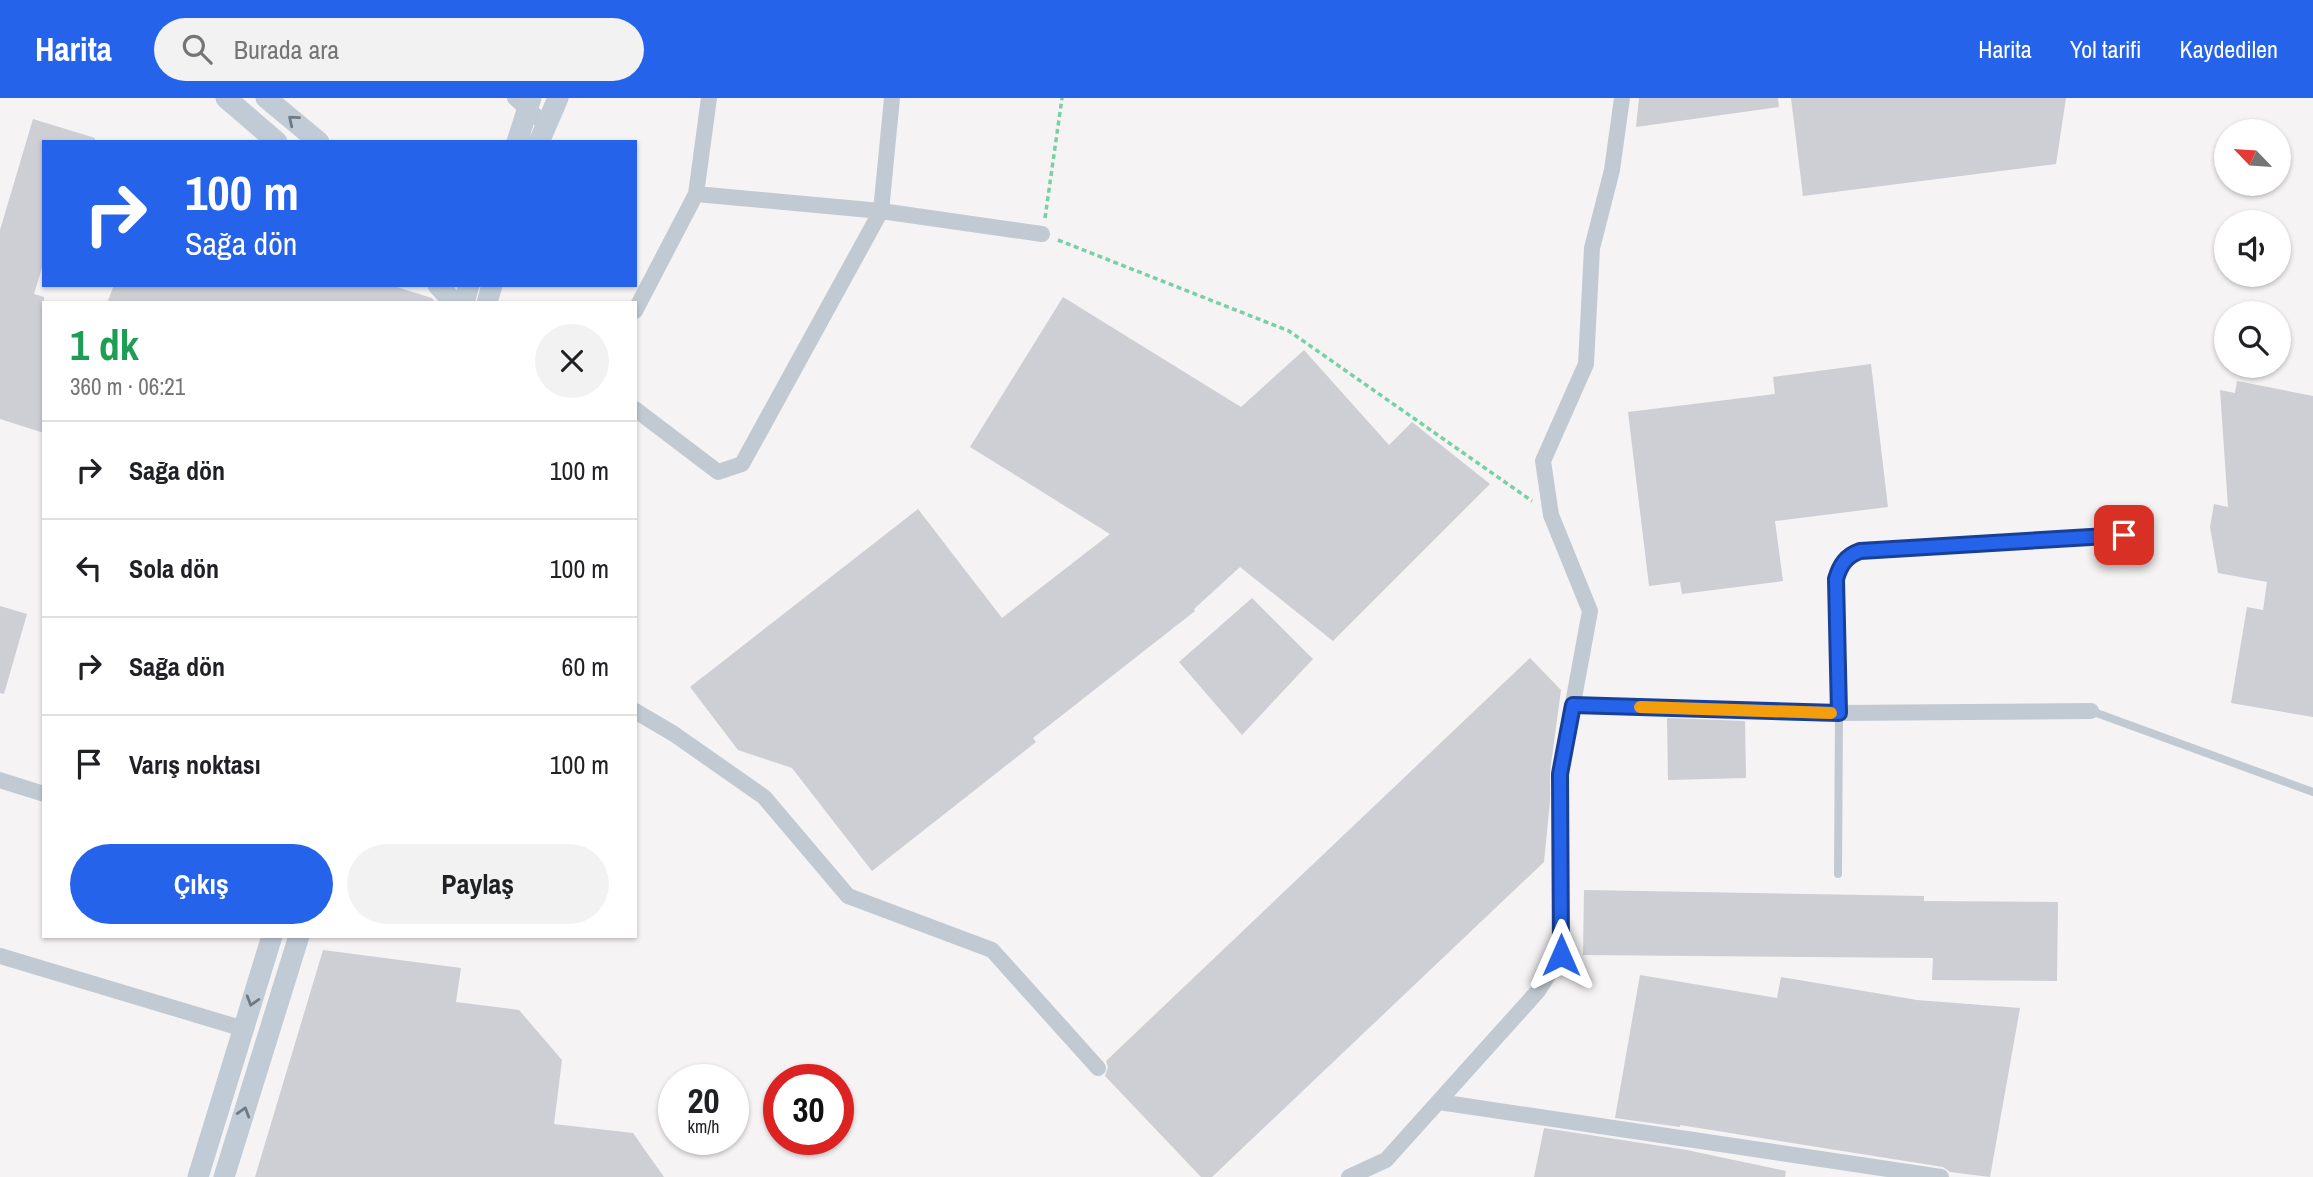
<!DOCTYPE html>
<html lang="tr">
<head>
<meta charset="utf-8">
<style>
	body { margin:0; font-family:"Archivo Narrow",sans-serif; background:#f2f2f2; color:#202124; height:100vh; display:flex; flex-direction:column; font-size:26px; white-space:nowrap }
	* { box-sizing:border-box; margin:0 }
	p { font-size:23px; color:#757577 }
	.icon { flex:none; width:38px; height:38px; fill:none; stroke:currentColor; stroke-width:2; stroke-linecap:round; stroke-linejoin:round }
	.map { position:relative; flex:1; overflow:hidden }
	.drawer { position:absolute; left:42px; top:203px; width:595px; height:637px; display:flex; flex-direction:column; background:#fff; border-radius:0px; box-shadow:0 2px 5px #0004 }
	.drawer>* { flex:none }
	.hud { position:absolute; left:42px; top:42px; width:595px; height:147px; border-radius:0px; box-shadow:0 2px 5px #0004; background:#2563eb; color:#fff; overflow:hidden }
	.needle { width:46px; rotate:295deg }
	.buttons { position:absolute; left:2214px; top:21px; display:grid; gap:14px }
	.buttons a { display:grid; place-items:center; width:77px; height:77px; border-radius:50%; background:#fff; box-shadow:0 2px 5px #0004; font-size:35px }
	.speed { position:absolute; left:658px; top:966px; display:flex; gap:14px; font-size:35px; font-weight:700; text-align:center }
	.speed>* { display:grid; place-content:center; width:91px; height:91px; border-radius:50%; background:#fff; box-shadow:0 2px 5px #0004; line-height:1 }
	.speed small { font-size:18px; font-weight:400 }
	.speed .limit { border:10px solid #d22; background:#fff; color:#111 }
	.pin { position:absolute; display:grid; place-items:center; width:60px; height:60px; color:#fff; margin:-30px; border-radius:14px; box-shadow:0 4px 10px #0006 }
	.me { position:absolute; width:77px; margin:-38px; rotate:0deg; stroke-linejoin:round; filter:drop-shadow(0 0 5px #0008) }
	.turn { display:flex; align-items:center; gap:24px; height:147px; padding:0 28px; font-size:32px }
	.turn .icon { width:91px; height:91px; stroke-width:2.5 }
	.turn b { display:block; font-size:49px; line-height:60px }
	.round { display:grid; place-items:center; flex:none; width:74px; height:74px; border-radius:37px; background:#f2f2f2 }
	.summary { display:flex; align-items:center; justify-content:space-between; height:119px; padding:0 28px }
	h1 { font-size:42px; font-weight:700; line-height:52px; color:#1e9e55 }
	.button { display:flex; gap:14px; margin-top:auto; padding:14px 28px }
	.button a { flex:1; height:80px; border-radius:42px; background:#2563eb; color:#fff; font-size:28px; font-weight:700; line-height:80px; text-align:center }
	.button a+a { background:#f2f2f2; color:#202124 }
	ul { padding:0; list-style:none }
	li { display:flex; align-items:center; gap:21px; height:98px; padding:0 28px; border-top:2px solid #e0e0e0 }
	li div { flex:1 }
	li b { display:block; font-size:26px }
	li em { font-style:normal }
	header { display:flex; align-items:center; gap:42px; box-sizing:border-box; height:98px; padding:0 35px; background:#2563eb; color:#fff }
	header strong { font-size:33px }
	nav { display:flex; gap:38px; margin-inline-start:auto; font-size:24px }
	.search { width:490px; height:63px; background:#f2f2f2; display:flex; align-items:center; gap:18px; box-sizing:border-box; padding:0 24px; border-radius:38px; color:#757577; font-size:26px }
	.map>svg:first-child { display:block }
	.building { fill:#cdcfd5 }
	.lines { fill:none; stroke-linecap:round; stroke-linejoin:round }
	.path { stroke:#7ad0a6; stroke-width:3.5; stroke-dasharray:5 3.5; stroke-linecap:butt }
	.lane { stroke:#c1cad2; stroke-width:8 }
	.street { stroke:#c1cad2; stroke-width:16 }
	.secondary { stroke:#c1cbd6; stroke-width:21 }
	.oneway { stroke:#6e7984 }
	.route-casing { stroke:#184099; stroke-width:18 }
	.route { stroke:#2563eb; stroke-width:12 }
	.slow { stroke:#f59e0b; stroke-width:12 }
</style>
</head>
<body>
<header>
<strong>Harita</strong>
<div class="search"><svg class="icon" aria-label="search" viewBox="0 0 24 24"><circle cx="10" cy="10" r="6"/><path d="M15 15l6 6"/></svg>Burada ara</div>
<nav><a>Harita</a><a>Yol tarifi</a><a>Kaydedilen</a></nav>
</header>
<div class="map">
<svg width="2313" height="1079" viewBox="0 0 2313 1079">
	<rect width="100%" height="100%" fill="#f5f3f3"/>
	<path class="building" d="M1639,0h139l1,9 -143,20z
		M1791,0h275l-10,66 -253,32z
		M33,21l62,19v4h-51v119l-10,33 10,3v136l-44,-14v-189z
		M114,187h276l42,13 3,4 -328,1z
		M1063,199l178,110 63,-57 85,95 23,-23 78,62 -157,157 -93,-74 -46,42 1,2 -162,127 3,4 -164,129 -80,-103 -54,-18 -48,-63 228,-178 84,109 108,-84 -140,-87z
		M1871,266l17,143 -113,14 8,60 -101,13 -2,-12 -31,4 -21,-174 147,-18 -2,-17z
		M2237,283l76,15v321l-82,-14 16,-96 16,3 4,-28 -49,-9 -8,-46 4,-23 14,3 -8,-117 15,3z
		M1252,500l61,61 -71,76 -63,-73z
		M0,508l27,8 -23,80 -4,-1z
		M1530,560l31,32 -11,82v29l-6,61 -332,315h-11l-96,-101 3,-9 -2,-6z
		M1667,620l78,3 1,57 -78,2z
		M1584,792l340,6v5l134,1 -1,79 -125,-1 1,-22 -350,-3z
		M323,852l138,18 -5,34 63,8 43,50 -8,64 79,9 31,44h-409z
		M1640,877l137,23 4,-21 136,23 103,8 -30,169 -40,-5 -7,-5 -263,-42v2l-65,-9z
		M1544,1030l143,22 99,21 -1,6h-251z"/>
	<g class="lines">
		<path class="path" d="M1045,120l17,-120
			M1058,142l231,91 243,170"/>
		<path class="lane" d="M2091,613l222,81
			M1838,776l1,-161"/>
		<path class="street" d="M515,0l30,26
			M709,0l-13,96 185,17 161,23
			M635,213l61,-117
			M635,311l83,63 24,-8 139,-253 11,-113
			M1573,607l266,8 252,-2
			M635,613l39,23 90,63 84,99 144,54 106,118
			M1839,615l-3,-134c3,-14 10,-23 24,-28l264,-16
			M0,682l44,14
			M0,858l244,73
			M1439,1004l502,75
			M1349,1079l37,-17 152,-169 23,-36 -1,-181 30,-163 -39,-96 -8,-54 43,-97 6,-116 20,-78 10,-72"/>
		<path class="secondary" d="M226,0l51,44
			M266,0l53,44
			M517,44l14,-44
			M539,44l19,-44
			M438,187l16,18
			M464,205l5,-18
			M487,205l5,-18
			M198,1079l74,-241
			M224,1079l75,-241"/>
	</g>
	<defs><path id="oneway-chevron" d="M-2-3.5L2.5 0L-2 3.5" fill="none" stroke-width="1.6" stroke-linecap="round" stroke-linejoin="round" transform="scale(1.75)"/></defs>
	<g class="oneway">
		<use href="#oneway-chevron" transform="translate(293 22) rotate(-140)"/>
		<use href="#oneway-chevron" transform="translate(252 903) rotate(107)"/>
		<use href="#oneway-chevron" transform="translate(244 1014) rotate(-73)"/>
	</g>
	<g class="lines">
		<g class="route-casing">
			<path id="route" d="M1561,857l-1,-181 13,-69 266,8 -3,-134c4,-14 10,-23 24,-28l264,-16"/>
		</g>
		<use href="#route" class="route"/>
		<path class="slow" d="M1640,609l191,6"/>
	</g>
</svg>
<div class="buttons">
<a><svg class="needle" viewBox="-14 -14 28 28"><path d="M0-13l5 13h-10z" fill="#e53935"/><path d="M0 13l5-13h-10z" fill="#757577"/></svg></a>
<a><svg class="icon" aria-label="sound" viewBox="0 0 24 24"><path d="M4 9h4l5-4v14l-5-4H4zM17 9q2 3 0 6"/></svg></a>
<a><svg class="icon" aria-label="search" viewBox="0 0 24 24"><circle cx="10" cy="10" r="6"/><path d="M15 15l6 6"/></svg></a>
</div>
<div class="speed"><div>20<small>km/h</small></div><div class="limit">30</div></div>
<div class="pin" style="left:2124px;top:437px;background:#d93025"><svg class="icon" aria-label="arrive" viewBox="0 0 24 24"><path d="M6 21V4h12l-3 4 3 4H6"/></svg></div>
<svg class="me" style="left:1561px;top:857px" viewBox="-20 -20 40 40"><path d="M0-17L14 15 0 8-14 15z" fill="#2563eb" stroke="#fff" stroke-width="4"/></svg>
<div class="hud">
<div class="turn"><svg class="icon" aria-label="right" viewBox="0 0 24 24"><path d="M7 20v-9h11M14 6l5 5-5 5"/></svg><div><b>100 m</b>Sağa dön</div></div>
</div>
<section class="drawer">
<div class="summary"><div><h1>1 dk</h1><p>360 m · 06:21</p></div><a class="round"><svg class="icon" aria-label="close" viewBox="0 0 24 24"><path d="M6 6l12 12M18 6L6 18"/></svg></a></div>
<ul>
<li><svg class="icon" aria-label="right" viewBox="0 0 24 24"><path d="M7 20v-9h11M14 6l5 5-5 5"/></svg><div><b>Sağa dön</b></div><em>100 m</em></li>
<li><svg class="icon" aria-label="left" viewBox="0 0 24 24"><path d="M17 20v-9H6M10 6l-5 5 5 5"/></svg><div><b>Sola dön</b></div><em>100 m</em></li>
<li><svg class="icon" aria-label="right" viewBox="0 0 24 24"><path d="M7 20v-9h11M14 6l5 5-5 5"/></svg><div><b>Sağa dön</b></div><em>60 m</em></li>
<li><svg class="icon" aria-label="arrive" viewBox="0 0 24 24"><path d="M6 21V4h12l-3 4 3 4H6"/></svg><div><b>Varış noktası</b></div><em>100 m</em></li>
</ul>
<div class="button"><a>Çıkış</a><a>Paylaş</a></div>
</section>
</div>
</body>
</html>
